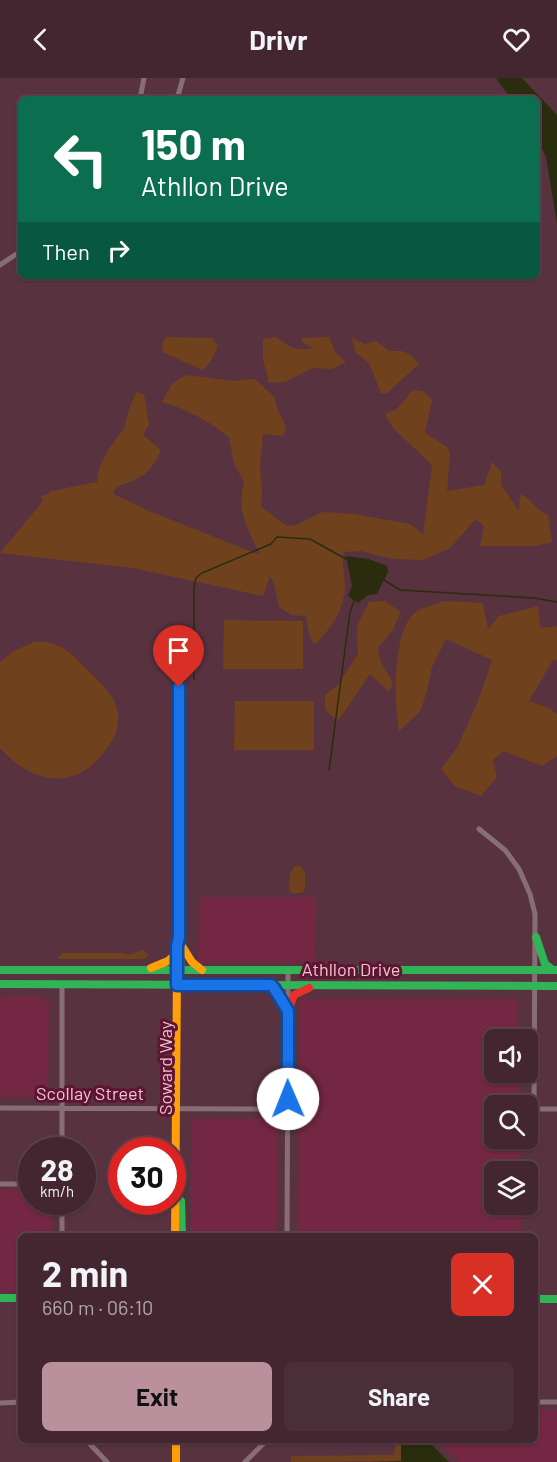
<!DOCTYPE html>
<html lang="en">
<head>
<meta charset="utf-8">
<style>
	body { margin:0; font-family:Barlow,sans-serif; background:#4a2e38; color:#f1f3f6; height:100vh; display:flex; flex-direction:column; font-size:22px; white-space:nowrap }
	* { box-sizing:border-box; margin:0 }
	p { font-size:20px; color:#afa5ab }
	.icon { flex:none; width:33px; height:33px; fill:none; stroke:currentColor; stroke-width:2; stroke-linecap:round; stroke-linejoin:round }
	.map { position:relative; flex:1; overflow:hidden }
	.sheet { position:absolute; left:18px; top:1155px; width:520px; height:210px; display:flex; flex-direction:column; background:#432630; border-radius:9px; box-shadow:0 2px 4px #0004,0 0 0 2px #5b434c }
	.sheet>* { flex:none }
	.banner { position:absolute; left:18px; top:18px; width:522px; height:183px; border-radius:9px; box-shadow:0 2px 4px #0004,0 0 0 2px #5b434c; background:#0b6e4f; color:#fff; overflow:hidden }
	.buttons { position:absolute; left:484px; top:951px; display:grid; gap:12px }
	.buttons a { display:grid; place-items:center; width:54px; height:54px; border-radius:9px; background:#432630; box-shadow:0 2px 4px #0004,0 0 0 2px #5b434c; font-size:30px }
	.speed { position:absolute; left:18px; top:1059px; display:flex; gap:12px; font-size:30px; font-weight:700; text-align:center }
	.speed>* { display:grid; place-content:center; width:78px; height:78px; border-radius:50%; background:#432630; box-shadow:0 2px 4px #0004,0 0 0 2px #5b434c; line-height:1 }
	.speed small { font-size:15px; font-weight:400 }
	.speed .limit { border:9px solid #d22; background:#fff; color:#111 }
	.pin { position:absolute; display:grid; place-items:center; width:51px; height:51px; color:#fff; margin:-62px -26px; border-radius:50% 50% 50% 0; rotate:-45deg; box-shadow:0 0 6px #0007 }
	.pin .icon { rotate:45deg }
	.me { position:absolute; width:66px; margin:-33px; rotate:359deg; stroke-linejoin:round; filter:drop-shadow(0 0 4px #0008) }
	.turn { display:flex; align-items:center; gap:21px; height:126px; padding:0 24px; font-size:27px }
	.turn .icon { width:78px; height:78px; stroke-width:2.5 }
	.turn b { display:block; font-size:42px; line-height:51px }
	.then { display:flex; align-items:center; height:57px; padding:0 24px; background:#0003; gap:12px; font-size:22px }
	.round { display:grid; place-items:center; flex:none; width:63px; height:63px; border-radius:9px; background:#4a2e38 }
	.headline { display:flex; align-items:center; justify-content:space-between; height:102px; padding:0 24px }
	h1 { font-size:36px; font-weight:700; line-height:45px }
	.cta { display:flex; gap:12px; margin-top:auto; padding:12px 24px }
	.cta a { flex:1; height:69px; border-radius:9px; background:#bb909d; color:#111; font-size:24px; font-weight:700; line-height:69px; text-align:center }
	.cta a+a { background:#4a2e38; color:#f1f3f6 }
	header { display:flex; justify-content:space-between; align-items:center; height:78px; padding:0 24px; background:#432630; font-size:27px; font-weight:700 }
	.map>svg:first-child { display:block }
	.built { fill:#732743 }
	.green { fill:#6f421d }
	.water { fill:#292d0e }
	.lines { fill:none; stroke-linecap:round; stroke-linejoin:round }
	.stream { stroke:#292d0e; stroke-width:1.5 }
	.street { stroke:#876e76; stroke-width:5 }
	.fast { stroke:#30b455; stroke-width:8 }
	.slow { stroke:#ff9f0a; stroke-width:8 }
	.jam { stroke:#e5322d; stroke-width:8 }
	.route-casing { stroke:#114b97; stroke-width:15 }
	.route { stroke:#1a73e8; stroke-width:10 }
	.labels { text-anchor:middle; dominant-baseline:central; stroke-width:6; stroke-linejoin:round; paint-order:stroke }
	.street-label { font-size:18px; fill:#f0c3cf; stroke:#5e1532 }
</style>
</head>
<body>
<header><svg class="icon" aria-label="back" viewBox="0 0 24 24"><path d="M15 5l-7 7 7 7"/></svg>Drivr<svg class="icon" aria-label="heart" viewBox="0 0 24 24"><path d="M12 20l-8-8c-3-5 5-10 8-4 3-6 11-1 8 4z"/></svg></header>
<div class="map">
<svg width="557" height="1384" viewBox="0 0 557 1384">
	<rect width="100%" height="100%" fill="#593240"/>
	<path class="built" d="M199,819h117l-1,66h-117z
		M40,918l9,5 -1,91 -4,5h-44v-100z
		M299,921h218l2,40 -24,1v32l24,1 1,32 -25,1v32l25,1 1,32 -26,1v32l26,1v31h-223z
		M191,1040h87l-1,118h-86z
		M0,1111h31l1,13h21l-1,34h-31v55l-21,1z
		M536,1332h21v52h-97l-25,-22h101z"/>
	<path class="green" d="M167,259l45,1 6,8 -7,15 -8,9 -41,-18 1,-10z
		M276,259c13,10 21,15 37,11l-11,-6v-4l27,-1 6,15 11,10 -14,7 -19,-1 -28,14 -16,1 -6,-24v-20z
		M352,260l13,6 11,-3 13,10h12l9,3 9,10 -32,29h-6l-12,-30 -14,-11z
		M185,297l49,6 21,-2 20,19 1,8 10,21 -3,9 -20,-2 -3,32 2,25 -1,16 26,19 9,-1 26,-13 32,2 56,10 13,11 9,-70 -39,-37 -8,-14 12,-5 16,-19 10,1 9,9 -7,33 22,14 3,7 -3,37 37,-6 8,-23 9,10v13l18,26 1,-17c12,5 16,17 28,21l4,27 -16,4h-56l4,-20 -8,-7 -26,29 -27,12 -31,-1 -31,-8 -17,1c-3,12 1,22 1,34 -1,25 -14,43 -31,59l-5,-12 -3,-17 -14,-1 -13,-8 -5,-24 -4,-7 -7,20 -130,-28 -133,-15 43,-52 -2,-5 7,-2 3,-3 46,-9 2,-13 9,-19 16,-22 5,-18 7,-18 8,2 5,30 -6,11 18,15c-11,25 -20,28 -45,37l-3,7 36,17 111,44c-12,-27 -24,-42 -16,-73l-10,-18 -5,-27c-20,-16 -42,-28 -67,-35l10,-18z
		M385,523l15,11 -6,16 -16,20 2,12 13,23 -4,9 -19,-18 -32,47 -13,-11v-15l13,-10 20,-31 -1,-28 12,-24z
		M443,523l40,2 5,26 11,-13 39,-10 2,22 17,-2v34h-4l-24,41 20,7 8,6v42l-15,10 -38,-15 -11,9 4,17 -16,19 -26,-10 -14,-17 16,-21 21,-47 14,-41 -46,-21 -14,28 -5,24 -7,21 -21,19c-5,-27 -7,-102 17,-119 7,-5 18,-7 27,-11z
		M224,542l79,1v48h-80z
		M34,564c23,-2 35,8 50,25 11,11 27,24 32,38 5,16 1,31 -9,43 -30,44 -74,37 -107,0v-86l14,-11z
		M235,623h79v49h-80z
		M295,788h5l5,6v17l-3,4h-10l-3,-3 1,-17z
		M142,872l7,4 -4,5h-88l5,-6h62l6,2z
		M396,1362h5v21l-110,1v-6l103,-1z"/>
	<path class="water" d="M496,0h26l35,37v109l-11,-67 -9,-20v-38h-26z
		M346,478l23,3 18,7 1,6 -11,22 -9,1 -10,8 -10,-7 4,-10z
		M401,1362h26l22,22h-78l30,-1z"/>
	<g class="lines">
		<path class="stream" d="M384,502l16,10 134,8 23,4
			M194,602v-93l2,-9 6,-5 69,-29 6,-7 33,2 36,20
			M329,692l21,-158 4,-11"/>
		<path class="street" d="M140,21l4,-21
			M177,21l6,-21
			M0,187l21,-14
			M479,751l26,21 14,19 11,25 5,20 -1,195h23
			M182,869v23
			M177,892v-24l2,-9v-275
			M288,924v-32
			M0,1030l287,1
			M62,1072v-166
			M0,1106h32
			M62,1124v34
			M287,1158l1,-225
			M536,1324h21
			M0,1325l21,-1
			M86,1362l21,22
			M245,1384l22,-22"/>
		<path class="fast" d="M536,859l9,27 8,6
			M0,892h557
			M0,906l557,2
			M181,1123l1,35
			M0,1220h21
			M536,1221h21"/>
		<path class="slow" d="M182,868l10,16 10,8
			M151,890l17,-7 9,-8
			M271,907l17,26
			M175,1158l2,-266
			M176,1362v22"/>
		<path class="jam" d="M288,933l6,-16 15,-7"/>
	</g>
	<g class="lines">
		<g class="route-casing">
			<path id="route" d="M179,609v250l-2,9v39h94l3,3 14,23v88"/>
		</g>
		<use href="#route" class="route"/>
	</g>
	<g class="labels">
		<g class="street-label">
			<text x="351" y="891">Athllon Drive</text>
			<text transform="translate(165 990) rotate(-90)">Soward Way</text>
			<text x="90" y="1015">Scollay Street</text>
		</g>
	</g>
</svg>
<div class="buttons">
<a><svg class="icon" aria-label="sound" viewBox="0 0 24 24"><path d="M4 9h4l5-4v14l-5-4H4zM17 9q2 3 0 6"/></svg></a>
<a><svg class="icon" aria-label="search" viewBox="0 0 24 24"><circle cx="10" cy="10" r="6"/><path d="M15 15l6 6"/></svg></a>
<a><svg class="icon" aria-label="layers" viewBox="0 0 24 24"><path d="M12 4l9 5-9 5-9-5zM3 14l9 5 9-5"/></svg></a>
</div>
<div class="speed"><div>28<small>km/h</small></div><div class="limit">30</div></div>
<div class="pin" style="left:179px;top:609px;background:#d93025"><svg class="icon" aria-label="arrive" viewBox="0 0 24 24"><path d="M6 21V4h12l-3 4 3 4H6"/></svg></div>
<svg class="me" style="left:288px;top:1021px" viewBox="-20 -20 40 40"><circle r="19" fill="#fff"/><path d="M0-13L10 11 0 6-10 11z" fill="#1a73e8"/></svg>
<div class="banner">
<div class="turn"><svg class="icon" aria-label="left" viewBox="0 0 24 24"><path d="M17 20v-9H6M10 6l-5 5 5 5"/></svg><div><b>150 m</b>Athllon Drive</div></div>
<div class="then">Then<svg class="icon" aria-label="right" viewBox="0 0 24 24"><path d="M7 20v-9h11M14 6l5 5-5 5"/></svg></div>
</div>
<section class="sheet">
<div class="headline"><div><h1>2 min</h1><p>660 m · 06:10</p></div><a class="round" style="background:#d93025;color:#fff"><svg class="icon" aria-label="close" viewBox="0 0 24 24"><path d="M6 6l12 12M18 6L6 18"/></svg></a></div>
<div class="cta"><a>Exit</a><a>Share</a></div>
</section>
</div>
</body>
</html>
